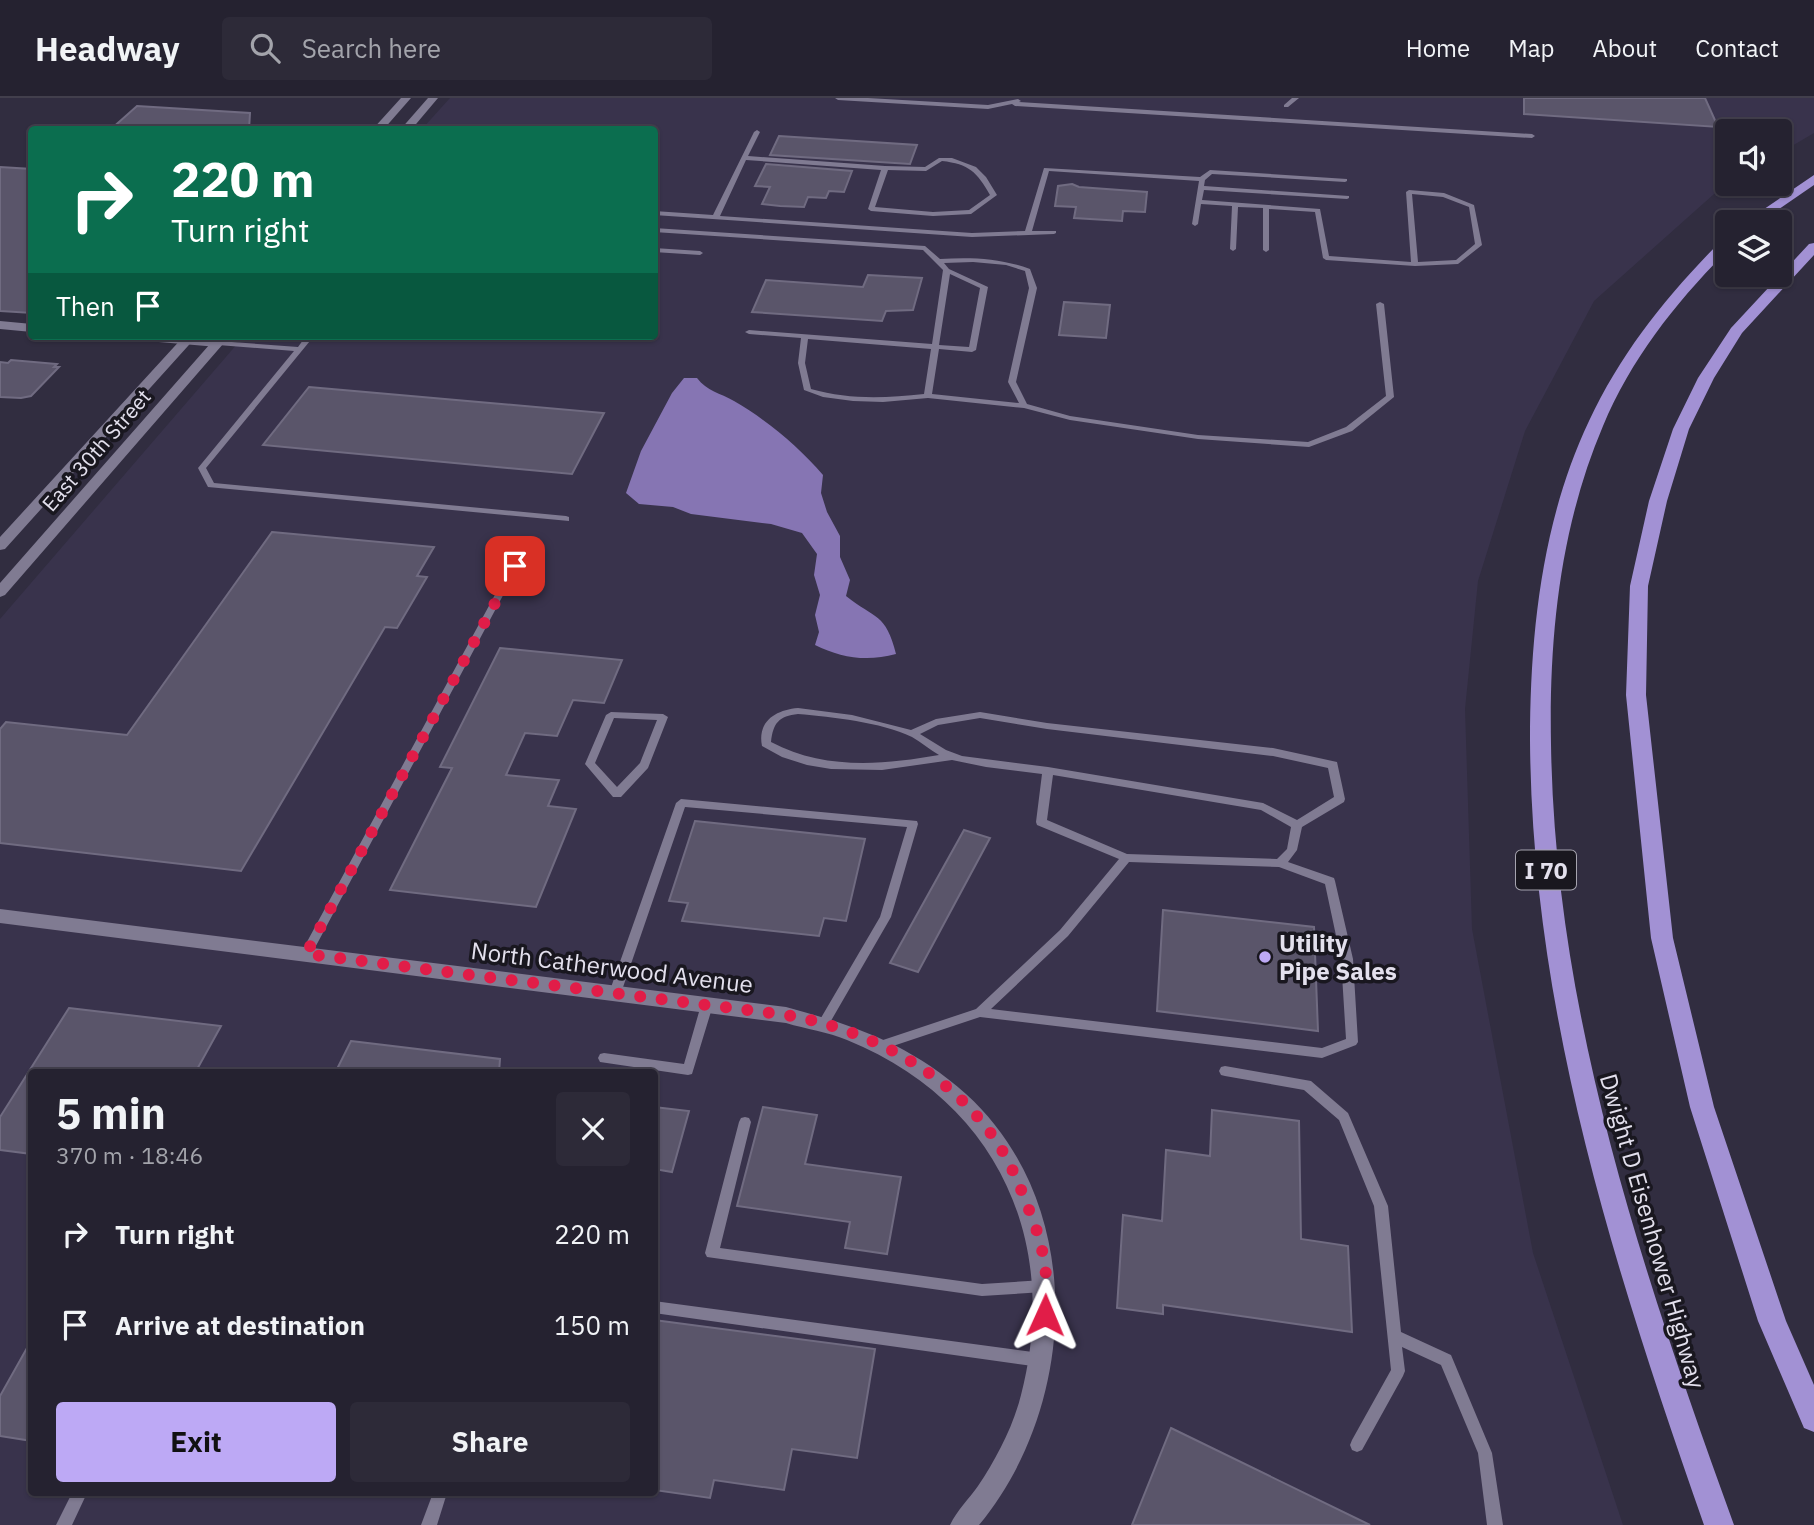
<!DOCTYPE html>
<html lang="en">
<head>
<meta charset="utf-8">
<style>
	body { margin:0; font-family:"IBM Plex Sans",sans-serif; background:#2d2a38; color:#f1f3f6; height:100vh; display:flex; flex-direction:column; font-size:26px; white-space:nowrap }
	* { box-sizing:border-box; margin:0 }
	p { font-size:23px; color:#a3a4ab }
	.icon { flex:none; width:38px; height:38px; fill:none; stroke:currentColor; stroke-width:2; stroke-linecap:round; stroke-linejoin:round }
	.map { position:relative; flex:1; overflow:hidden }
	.details { position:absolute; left:28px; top:971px; width:630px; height:427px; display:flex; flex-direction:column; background:#252230; border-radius:7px; box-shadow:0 2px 5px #0004,0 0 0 2px #423f4c }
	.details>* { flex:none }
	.top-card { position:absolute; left:28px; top:28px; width:630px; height:214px; border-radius:7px; box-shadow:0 2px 5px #0004,0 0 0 2px #423f4c; background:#0b6e4f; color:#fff; overflow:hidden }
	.fabs { position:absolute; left:1715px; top:21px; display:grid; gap:14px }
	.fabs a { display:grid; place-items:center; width:77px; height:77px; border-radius:7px; background:#252230; box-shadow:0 2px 5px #0004,0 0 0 2px #423f4c; font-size:35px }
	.pin { position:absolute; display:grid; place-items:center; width:60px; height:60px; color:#fff; margin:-30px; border-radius:14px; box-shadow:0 4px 10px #0006 }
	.me { position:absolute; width:77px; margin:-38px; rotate:1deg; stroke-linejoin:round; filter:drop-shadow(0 0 5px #0008) }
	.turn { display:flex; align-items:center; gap:24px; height:147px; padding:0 28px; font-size:32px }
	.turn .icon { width:91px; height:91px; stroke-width:2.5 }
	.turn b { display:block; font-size:49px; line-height:60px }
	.then { display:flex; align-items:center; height:66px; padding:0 28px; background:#0003; gap:14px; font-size:26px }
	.round { display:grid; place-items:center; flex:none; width:74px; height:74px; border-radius:7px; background:#2d2a38 }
	.head { display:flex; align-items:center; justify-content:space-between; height:119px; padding:0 28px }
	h1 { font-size:42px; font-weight:700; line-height:52px }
	.cta { display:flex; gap:14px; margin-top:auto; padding:14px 28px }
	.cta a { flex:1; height:80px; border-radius:7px; background:#bda9f5; color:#111; font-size:28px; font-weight:700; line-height:80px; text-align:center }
	.cta a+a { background:#2d2a38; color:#f1f3f6 }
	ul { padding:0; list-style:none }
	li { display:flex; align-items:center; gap:21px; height:91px; padding:0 28px }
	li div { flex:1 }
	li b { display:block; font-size:26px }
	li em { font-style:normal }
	header { display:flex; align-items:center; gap:42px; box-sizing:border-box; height:98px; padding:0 35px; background:#252230; border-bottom:2px solid #423f4c }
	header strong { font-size:33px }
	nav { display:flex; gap:38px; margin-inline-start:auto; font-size:24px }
	.search { width:490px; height:63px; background:#2d2a38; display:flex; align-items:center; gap:18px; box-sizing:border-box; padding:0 24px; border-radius:7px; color:#a3a4ab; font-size:26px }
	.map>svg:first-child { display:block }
	.built { fill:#39334c; fill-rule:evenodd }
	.water { fill:#8675b3 }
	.building { fill:#5a556a; stroke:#706b81; stroke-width:2 }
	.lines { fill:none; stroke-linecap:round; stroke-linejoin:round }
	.service { fill:#807b92; fill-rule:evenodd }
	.minor { fill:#807b92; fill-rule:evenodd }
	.secondary { fill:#807b92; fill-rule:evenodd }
	.motorway { fill:#a291d4; fill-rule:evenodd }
	.route { stroke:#e11d48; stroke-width:12; stroke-dasharray:0 21.6 }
	.poi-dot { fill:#bda9f5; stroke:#19171f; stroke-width:2.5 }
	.labels { text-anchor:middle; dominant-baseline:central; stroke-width:7; stroke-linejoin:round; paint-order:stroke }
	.far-street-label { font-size:21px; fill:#e3e0ed; stroke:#19171f }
	.shield { fill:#19171f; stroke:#a6a4af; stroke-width:2 }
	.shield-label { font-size:23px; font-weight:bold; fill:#e3e0ed }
	.poi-label { font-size:24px; font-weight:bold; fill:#e3e0ed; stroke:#19171f; text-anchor:start }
	.street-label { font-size:24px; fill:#e3e0ed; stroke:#19171f }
</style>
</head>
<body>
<header>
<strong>Headway</strong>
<div class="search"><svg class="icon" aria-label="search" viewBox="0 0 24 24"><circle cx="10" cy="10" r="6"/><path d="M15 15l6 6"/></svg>Search here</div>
<nav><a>Home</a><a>Map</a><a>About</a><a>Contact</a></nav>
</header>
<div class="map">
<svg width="1814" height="1427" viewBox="0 0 1814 1427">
	<rect width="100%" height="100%" fill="#312d40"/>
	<path class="built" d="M450,0h1364v35l-34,20v-22h-53v53h4l-17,10 -120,107 -69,130 -47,150 -13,128 7,220 61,324 90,272h-1623v-906l244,-283h410v-206l-232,-1zM32,975h622v420h-622z"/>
	<path class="water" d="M684,280h13c10,13 23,15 37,23 33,19 65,46 89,74l-2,18 6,19 13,24v21l10,23 -4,16c29,23 40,17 50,58 -29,8 -55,4 -81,-9l4,-13 -4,-17 5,-20 -6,-20 3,-21 -15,-21 -31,-9 -80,-10 -18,-7 -34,-3 -13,-11 15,-42 31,-58z"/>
	<path class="building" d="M1524,0h181l13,29 -194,-13z
		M137,8l113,7 -1,17h-139z
		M779,38l138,9 -7,19 -140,-9z
		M766,66l86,7 -8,21 -15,-1 -3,7 -18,-1 -4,10 -24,-1 -18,-2 8,-17 -15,-1z
		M0,69l32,2v144l-32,-2z
		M1072,86l7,3 68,5 -2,20 -22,-1 -1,10 -48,-3 2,-11 -21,-1 3,-20z
		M868,177l54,3 -9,32 -27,1 -4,10 -130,-9 14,-32 97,7z
		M1064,204l46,3 -4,33 -47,-3z
		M11,262l46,4 -3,3h5l-28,29 -10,2 -21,-1v-35l8,1z
		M309,289l295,26 -32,61 -309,-29z
		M272,434l162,15 -17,29 10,1 -30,51 -12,-1 -144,244 -241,-28v-114l6,-7 121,13z
		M500,550l122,12 -18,43 -31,-3 -16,36 -32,-3 -19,42 53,5 -11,26 28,3 -40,98 -146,-17 62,-122 -12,-1z
		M695,723l170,18 -19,82 -22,-3 -5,18 -137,-15 6,-18 -19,-2z
		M964,732l26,8 -72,134 -28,-9z
		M1163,812l151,17 4,104 -161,-20z
		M69,910l152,18 -26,47h-163v81l-32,-4v-33z
		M351,943l149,18 -1,14h-164z
		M654,1009l35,4 -17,61 -18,-3z
		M763,1009l54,8 -12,49 96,13 -14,77 -42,-6 5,-26 -113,-16z
		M1212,1012l87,11 2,118 47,7 4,86 -189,-27v9l-46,-6 6,-93 39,6 4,-71 44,6z
		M654,1222l221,29 -18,109 -65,-9 -8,41 -70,-10 -4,18 -56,-8z
		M32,1241v102l-32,-5v-40z
		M1171,1330l199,97h-238z"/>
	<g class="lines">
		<path class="service" d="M835,0h33l120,7 30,-6 3,2 -2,1 513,32 3,2 -3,2 -517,-32 -3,-2 -24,5 -150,-9z
			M1292,0h7l-11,9h-4v-2z
			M757,32l3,2 -12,24 137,10 40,1 14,-9h13l24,9 10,10 11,18 -26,19 -38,2 -62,-5 -3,-2 13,-39 -135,-10 -26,56 252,17 53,-2 19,-63 156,9 10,-7 137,9v2l-2,1 -133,-8 -7,6 -1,6 145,10v2l-2,1 -143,-9 -2,10 118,9 9,47 82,6 -5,-70 3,-2 35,3 30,12 8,40 -24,19 -43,2 -89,-6 -3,-2 -8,-46 -46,-3v41l-3,2 -3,-2v-42l-25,-1 -2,42 -3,2 -3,-2 2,-43 -31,-2 -3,20 -3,2 -3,-2 7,-43 -150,-10 -17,60h24v2l-2,1 -82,3 -318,-22v-4l59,4 41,-83zM942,63c27,3 35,11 48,34l-21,15 -36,2 -58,-5 13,-37 38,1zM1412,96l31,3 26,10 6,37 -19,16 -38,2z
			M654,130l271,18 15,13c31,-2 60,-1 90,10l7,19 -21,94 11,22 43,12 128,19 110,7 38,-15 40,-31 -10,-92 4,-2 4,2 10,93 -42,34 -43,16 -111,-8 -128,-19 -46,-12 -96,-10 -45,4 -30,-1 -30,-4 -19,-7 -6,-27 3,-25 -52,-4 -4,-2 4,-2 183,14 11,-74 -20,-20 -269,-18zM973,164l33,3 19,6 4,17 -21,94 11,21 -87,-9 7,-45 33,3 4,-2 12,-63 -39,-18 -5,-6zM950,176l30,14 -11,59 -30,-2zM808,241l123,10 -7,45c-38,4 -75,6 -113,-5l-6,-26z
			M654,150l46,3 3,2 -3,2 -46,-3z
			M306,238h8l-108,132 8,15 352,33 3,1v4l-361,-34 -10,-19 96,-117 -76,-6 -4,-2 4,-2 80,6z
			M527,442l4,3 -221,414h-8l-2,-3 2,-3 221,-408z
			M798,610l54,7 59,15 25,-11 44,-7 67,11 226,25 64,14 8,37 -1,3 -42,25 -5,23 -9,12 46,16 1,3 18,78 5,83 -2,3 -34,13 -342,-41 -99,33 -4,-2 -2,-3 2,-3 99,-33 84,-79 59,-71 -82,-34 -1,-3 6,-48 -56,-7 -34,-7 -70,10 -51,-1 -24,-4 -25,-8 -20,-11c-5,-25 14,-36 36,-38zM798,616c35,3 82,8 114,23 9,5 18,13 27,18 -56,10 -116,15 -168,-13 2,-19 8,-26 27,-28zM980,620l67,11 226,27 55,12 6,29 -37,23 -34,-17 -215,-36 -86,-11 -16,-6 -26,-16 18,-9zM1053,677l208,35 30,17 -4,22 -10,10 -150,-5 -80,-34zM1129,764l150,5 46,17 16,75 5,80 -24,9 -331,-39 77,-73z
			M611,614l52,2 5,3 -20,51 -27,29h-8l-28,-33 21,-49zM614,620l43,2 -17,43 -23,24 -22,-24z
			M681,701l236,22 1,3 -27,93 -63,109 -4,2 -4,-2 -2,-3 62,-106 27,-90 -222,-20 -64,186 -2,3 -4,2 -4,-2 -2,-3 67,-190z
			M707,902l4,2 2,3 -21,69 -4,1 -88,-13 -2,-4 2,-4 4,-1 80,11 17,-59 2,-3z
			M1225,968l86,15 37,32 40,93 13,126 50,23 41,98 11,72h-16l-9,-72 -37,-88 -39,-18 3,24 -2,5 -41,74 -5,2 -5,-2 -2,-5 2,-5 39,-70 -17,-164 -35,-86 -35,-30 -79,-14 -4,-1 -2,-4 2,-4z
			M745,1019l4,1 2,4 -31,126 262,36 62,-4 5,2 2,4 -2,4 -5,2 -62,4 -275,-39 -2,-4 34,-131 2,-4z
			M654,1203l386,52 5,2 2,5 -2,5 -5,2 -386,-54z
			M72,1395h15l-15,32h-16z
			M433,1395h14l-10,32h-16z"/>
		<path class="minor" d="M0,223l32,3v8l-32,-3z
			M129,238c20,0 82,-3 95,7l-6,4 -83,-7z
			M0,811l786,98c70,19 124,37 180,87 121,110 113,310 13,431h-29c7,-15 19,-26 28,-39 18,-27 35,-59 43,-91 40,-154 -24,-294 -174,-355 -19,-8 -41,-11 -61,-17l-786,-100z"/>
		<path class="secondary" d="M401,0h10l-28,32h-11z
			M428,0h10l-27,32h-11z
			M184,238h13l-192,213 -5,1v-13z
			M217,238h13l-225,259 -5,2v-14z"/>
		<path class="motorway" d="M1814,77v10l-54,37h-15z
			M1727,141v12c-51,51 -96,108 -124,175 -43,101 -54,210 -52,318 4,272 92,529 183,781h-30c-89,-254 -172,-512 -174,-784 0,-108 12,-221 59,-320 33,-70 79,-127 133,-181z
			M1814,145v12l-72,78 -28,45 -25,51 -22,72 -19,85 -2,109 27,243 41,169 72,214 28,64v47l-10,-4 -46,-107 -68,-214 -39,-169 -25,-243 4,-109 19,-85 24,-72 25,-51 33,-50 78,-84z"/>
	</g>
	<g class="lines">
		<path class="route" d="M515,468l-209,388 480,61c87,15 179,64 222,146 10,19 17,39 25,59 11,29 17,64 12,95"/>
	</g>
	<circle class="poi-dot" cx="1265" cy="859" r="7"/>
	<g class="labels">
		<g class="far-street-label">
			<text transform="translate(96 352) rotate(-49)">East 30th Street</text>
		</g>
		<rect class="shield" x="1516" y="752.5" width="60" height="39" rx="5"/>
		<g class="shield-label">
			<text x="1546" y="772">I 70</text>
		</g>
		<g class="poi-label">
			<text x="1279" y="845">Utility<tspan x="1279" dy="28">Pipe Sales</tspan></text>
		</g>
		<g class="street-label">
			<text transform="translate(612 869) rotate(7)">North Catherwood Avenue</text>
			<text transform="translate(1653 1133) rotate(74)">Dwight D Eisenhower Highway</text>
		</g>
	</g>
</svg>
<div class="fabs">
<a><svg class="icon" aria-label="sound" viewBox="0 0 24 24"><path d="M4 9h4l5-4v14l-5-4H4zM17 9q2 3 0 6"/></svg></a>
<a><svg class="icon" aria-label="layers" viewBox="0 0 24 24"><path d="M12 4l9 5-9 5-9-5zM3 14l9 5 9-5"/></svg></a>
</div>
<div class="pin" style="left:515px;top:468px;background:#d93025"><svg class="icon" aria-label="arrive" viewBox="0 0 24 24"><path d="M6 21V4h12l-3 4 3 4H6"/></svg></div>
<svg class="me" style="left:1045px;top:1217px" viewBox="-20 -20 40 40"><path d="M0-17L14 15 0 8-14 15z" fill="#e11d48" stroke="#fff" stroke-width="4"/></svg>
<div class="top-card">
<div class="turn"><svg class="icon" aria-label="right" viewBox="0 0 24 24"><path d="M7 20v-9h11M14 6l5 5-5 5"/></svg><div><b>220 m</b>Turn right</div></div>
<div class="then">Then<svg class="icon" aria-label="arrive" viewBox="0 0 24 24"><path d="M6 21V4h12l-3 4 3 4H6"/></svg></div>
</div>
<section class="details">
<div class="head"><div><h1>5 min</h1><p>370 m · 18:46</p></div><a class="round"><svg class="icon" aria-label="close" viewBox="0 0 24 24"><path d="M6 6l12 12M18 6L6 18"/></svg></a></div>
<ul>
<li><svg class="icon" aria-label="right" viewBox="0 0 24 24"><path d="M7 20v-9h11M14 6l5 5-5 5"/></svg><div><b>Turn right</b></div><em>220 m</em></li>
<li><svg class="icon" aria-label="arrive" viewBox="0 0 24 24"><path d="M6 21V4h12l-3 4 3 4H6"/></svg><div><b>Arrive at destination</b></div><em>150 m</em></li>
</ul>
<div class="cta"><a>Exit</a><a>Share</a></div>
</section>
</div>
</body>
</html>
